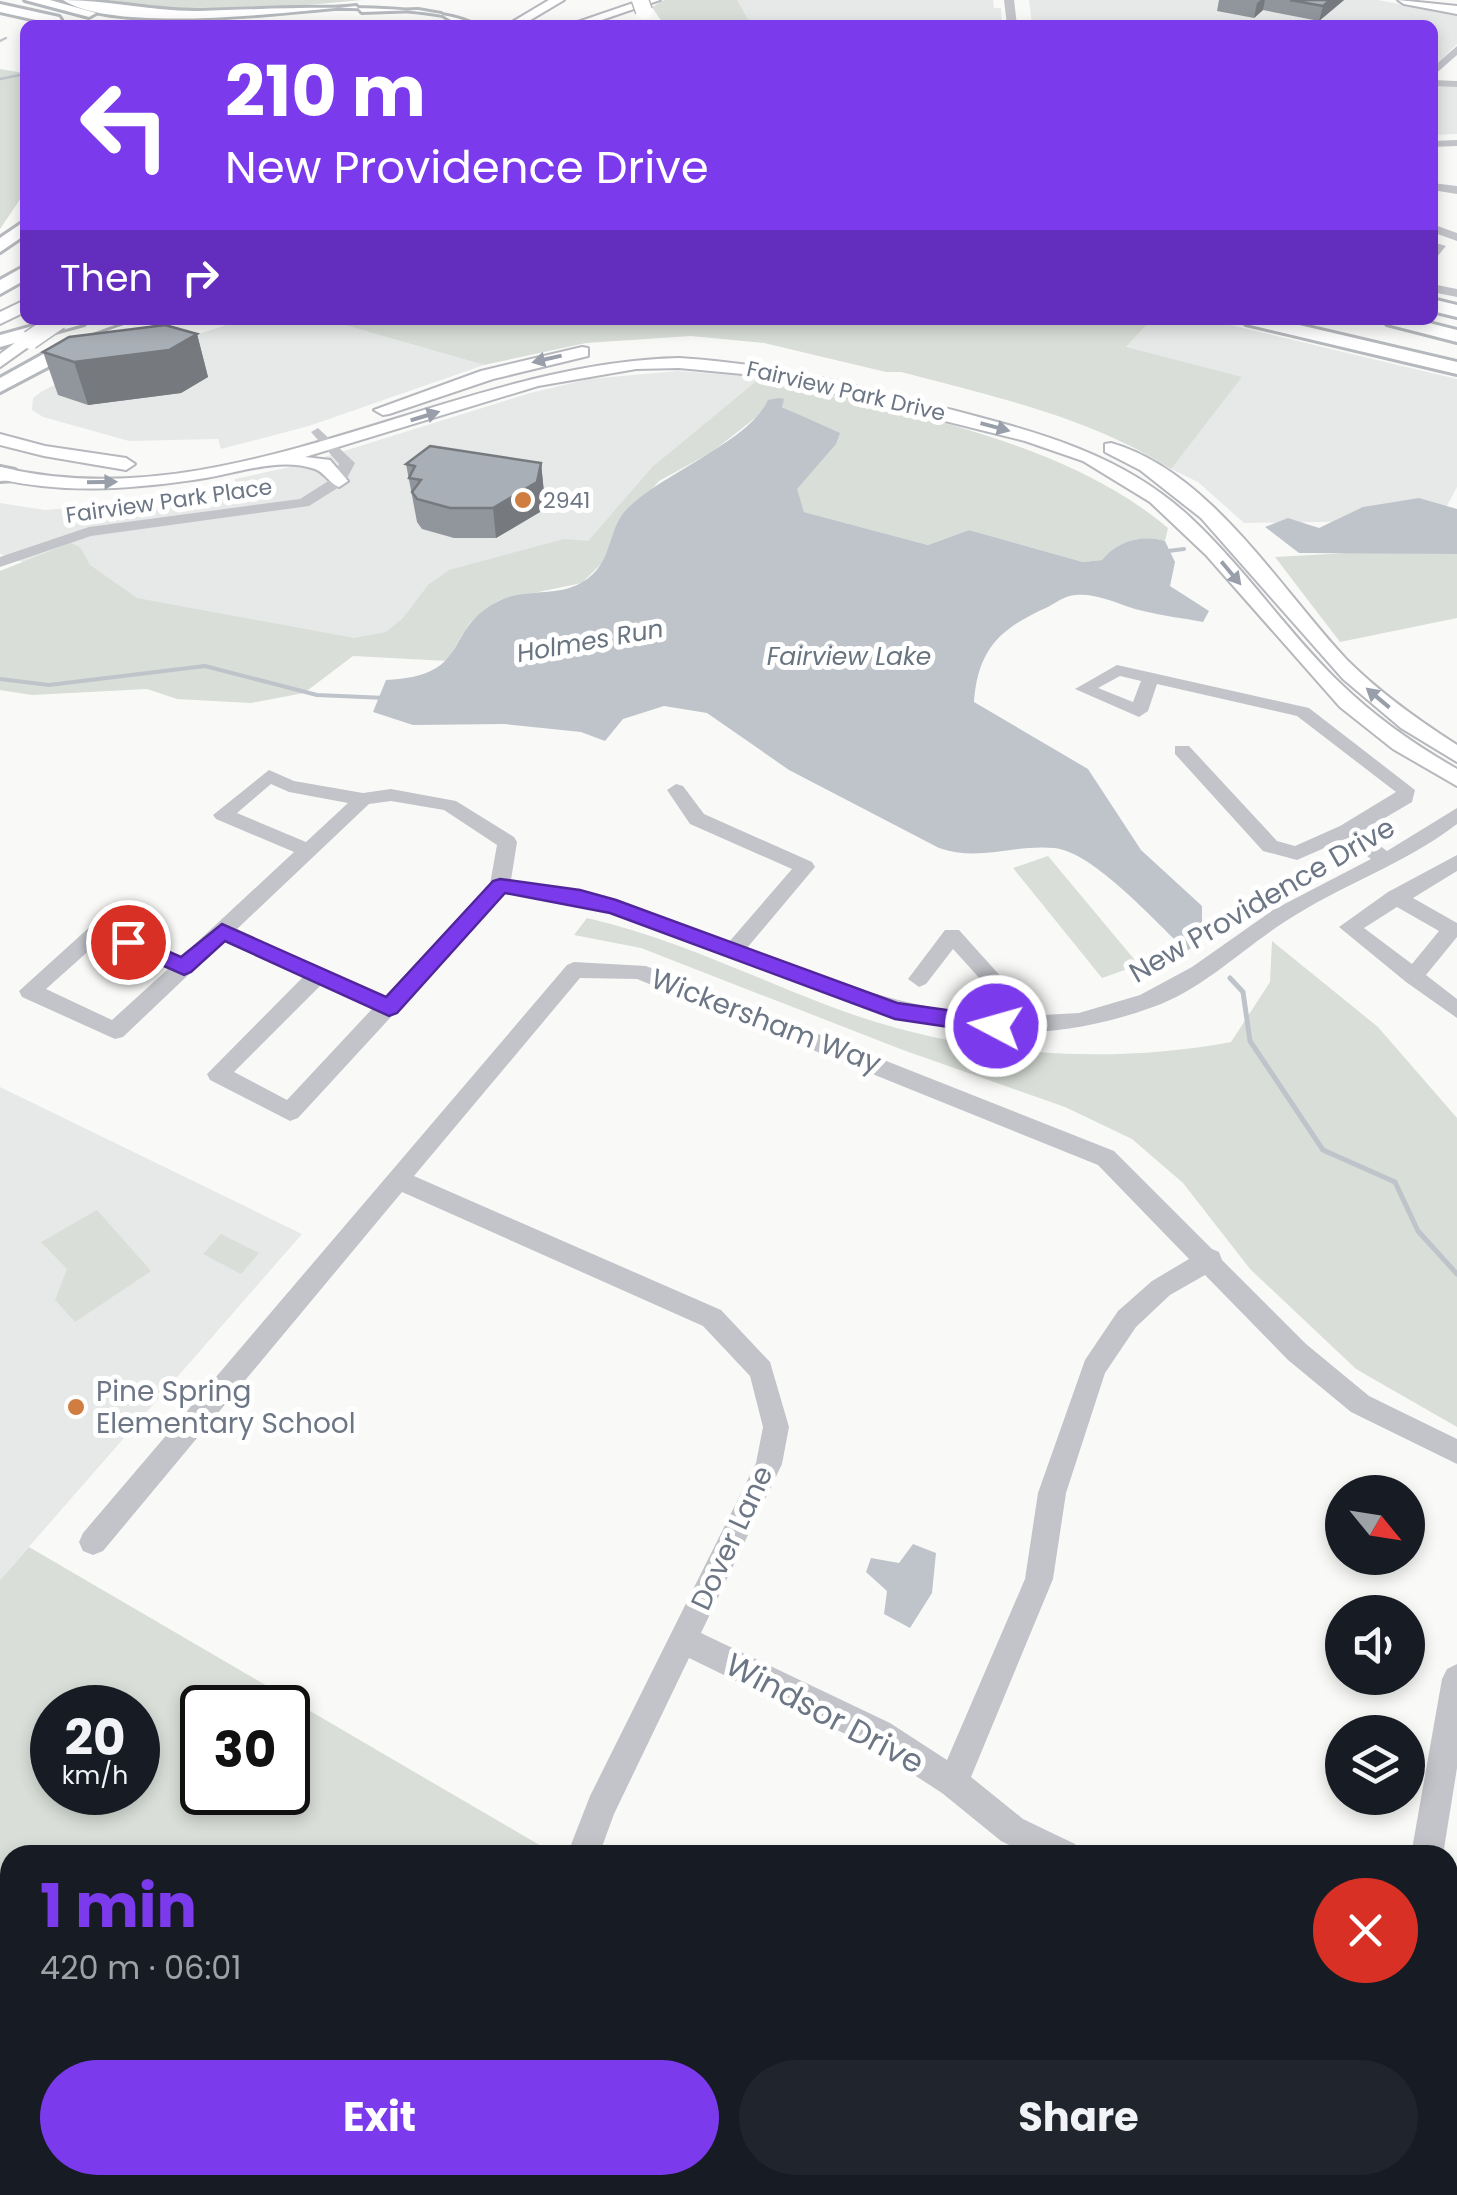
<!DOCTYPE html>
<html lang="en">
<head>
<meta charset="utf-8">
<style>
	body { margin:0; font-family:Poppins,sans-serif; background:#20242c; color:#f1f3f6; height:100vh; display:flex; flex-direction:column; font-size:38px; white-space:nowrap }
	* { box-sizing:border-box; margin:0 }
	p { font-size:32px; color:#9ea1a6 }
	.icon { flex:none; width:55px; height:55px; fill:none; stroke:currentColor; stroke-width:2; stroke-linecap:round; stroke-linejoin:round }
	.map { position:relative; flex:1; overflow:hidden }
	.sheet { position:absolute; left:0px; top:1845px; width:1458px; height:350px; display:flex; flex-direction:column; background:#171b24; border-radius:30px 30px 0 0; box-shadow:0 5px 15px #0003 }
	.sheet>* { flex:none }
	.top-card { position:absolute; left:20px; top:20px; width:1418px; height:305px; border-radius:15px; box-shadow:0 5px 15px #0003; background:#7c3aed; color:#fff; overflow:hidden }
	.needle { width:65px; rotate:120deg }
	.fabs { position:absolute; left:1325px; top:1475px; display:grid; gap:20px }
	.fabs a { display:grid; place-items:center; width:100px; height:100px; border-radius:50%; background:#171b24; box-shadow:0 5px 15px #0003; font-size:50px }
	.speed { position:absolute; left:30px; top:1685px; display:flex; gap:20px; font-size:50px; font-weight:700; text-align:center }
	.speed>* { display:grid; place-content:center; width:130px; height:130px; border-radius:50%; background:#171b24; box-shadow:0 5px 15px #0003; line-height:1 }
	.speed small { font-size:25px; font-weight:400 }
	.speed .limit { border:5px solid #111; border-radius:15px; background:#fff; color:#111 }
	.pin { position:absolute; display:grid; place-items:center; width:85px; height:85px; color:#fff; margin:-42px; border:5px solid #fff; border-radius:50%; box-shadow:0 2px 10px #0007 }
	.me { position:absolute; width:110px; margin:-55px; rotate:276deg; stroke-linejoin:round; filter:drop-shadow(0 0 8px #0008) }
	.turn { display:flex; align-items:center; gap:35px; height:210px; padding:0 40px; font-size:45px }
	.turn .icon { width:130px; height:130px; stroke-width:2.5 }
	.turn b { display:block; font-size:70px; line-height:85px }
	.then { display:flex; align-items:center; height:95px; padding:0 40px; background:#0003; gap:20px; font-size:38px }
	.round { display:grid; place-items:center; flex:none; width:105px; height:105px; border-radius:52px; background:#20242c }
	.headline { display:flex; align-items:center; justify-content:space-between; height:170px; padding:0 40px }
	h1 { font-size:60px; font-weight:700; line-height:75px; color:#7c3aed }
	.action { display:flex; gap:20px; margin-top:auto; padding:20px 40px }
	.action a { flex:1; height:115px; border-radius:60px; background:#7c3aed; color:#fff; font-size:40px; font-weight:700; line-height:115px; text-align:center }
	.action a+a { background:#20242c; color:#f1f3f6 }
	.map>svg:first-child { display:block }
	.built { fill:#e7e9e8 }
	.green { fill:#d9ded8; fill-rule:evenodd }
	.water { fill:#bec4ca }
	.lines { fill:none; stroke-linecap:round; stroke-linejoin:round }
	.stream-far2 { stroke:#bec4ca; stroke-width:2.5 }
	.stream-far1 { stroke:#bec4ca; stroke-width:4 }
	.stream { stroke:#bec4ca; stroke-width:5 }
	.major-casing { stroke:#b6b8bd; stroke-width:4 }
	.highway-casing { stroke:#b5b8bc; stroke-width:6 }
	.minor { fill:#c2c4c9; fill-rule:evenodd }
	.major { fill:#fff; fill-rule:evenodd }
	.highway { fill:#fff; fill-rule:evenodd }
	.major-bridge-casing { stroke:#b6b8bd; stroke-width:21; stroke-linecap:butt }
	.highway-bridge-casing { stroke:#b5b8bc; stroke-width:19; stroke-linecap:butt }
	.major-bridge { stroke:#fff; stroke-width:18 }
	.highway-bridge { stroke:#fff; stroke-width:16 }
	.wall { fill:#91969d }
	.shaded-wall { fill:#767a7f }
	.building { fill:#a9afb6; stroke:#767a7f; stroke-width:2.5 }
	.oneway { fill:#989faa }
	.route { fill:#7c3aed; stroke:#51269a; stroke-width:2.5 }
	.poi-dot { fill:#d07d42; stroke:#fff; stroke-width:4 }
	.labels { text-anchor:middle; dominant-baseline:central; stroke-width:10; stroke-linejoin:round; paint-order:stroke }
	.far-street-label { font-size:22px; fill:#6c7685; stroke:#fff }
	.far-poi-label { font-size:22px; fill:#6c7685; stroke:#fff; text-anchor:start }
	.far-water-label { font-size:25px; font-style:italic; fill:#687580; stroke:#fff }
	.street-label { font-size:28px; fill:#6c7685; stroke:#fff }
	.poi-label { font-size:28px; fill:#6c7685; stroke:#fff; text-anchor:start }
	.near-street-label { font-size:32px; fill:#6c7685; stroke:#fff }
</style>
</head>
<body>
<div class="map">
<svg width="1457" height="2195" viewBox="0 0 1457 2195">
	<rect width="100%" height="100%" fill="#f9faf8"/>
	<path class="built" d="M698,0h295l1,8h7l1,17h-309z
		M1029,0h349l79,15v29l-24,24 -1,-43h-400z
		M1432,84l25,2v48l-24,1z
		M242,320h85l157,45 -175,61 -88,23 -3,-10 -89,2 -86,-24 -11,-7 1,-12 8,-6 35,-19z
		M1151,320h58l248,59v108l-10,19 5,14 -208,3 -46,-41 -27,-13 6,-10 -51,-112z
		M677,371l84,6 -109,90 -89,103 -131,83 -106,-5 -19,15 -307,-109v-51l45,7 190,-17v-14l64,-14 231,-72 59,-14z
		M0,1087l302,147 -302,346z"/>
	<path class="green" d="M108,0h254c-83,7 -172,20 -254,0z
		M664,0h73l14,25h-87l-12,-18z
		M0,69l25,4v119l-25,37z
		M327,320h824l-25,27 116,30 -71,92c-81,-52 -179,-73 -270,-97h-15l-122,-29 -73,-7 -105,7 -102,22z
		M761,377c135,36 299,60 407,151l-3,13c-22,-7 -48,0 -63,19l-19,2 -114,-32 -41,15 -124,-33 -8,-23 8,-10 -1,-62 -22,-11 -17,5 -52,41 -53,29 -45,51 -6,25 -26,26 -83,17 -29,22 -23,39 -94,-5 -49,37 -53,10 -74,-4 -30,-10 -115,6 -32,-5v-119l70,-28 10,4 10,18 47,33 217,40 32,-6 17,-14 25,-33 21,-15 115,-31 24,2 64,-74z
		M1365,552l92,2v64l-117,24 -65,-85z
		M1048,856l91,109 -37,13 -89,-110z
		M587,918c83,19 159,56 237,86 128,50 272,63 407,38l39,-60 2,-41 106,86 79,91v309l-101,-58 -106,-100 -67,-86 -51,-44 -67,-32 -162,-57 -262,-102 -67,-13z
		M97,1210l54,61 -76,51 -20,-22 12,-31 -26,-27z
		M221,1234l38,19 -18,21 -38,-20z
		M29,1547l514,300 -2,8h-531v43l-10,-8v-310zM52,1708h86v84h-86zM202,1708h86v84h-86z
		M10,1982v98l-10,-7v-77z
		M149,2185h478l4,10h-469z"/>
	<path class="water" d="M779,398l5,1 -2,8 58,26 -4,11 -39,45 7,23 124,33 41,-15 114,32 19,-2c15,-19 41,-26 63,-19l10,21 -5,24 39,25 -6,11c-20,-4 -40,-6 -60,-11 -23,-5 -43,-18 -67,-16 -12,1 -19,7 -28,12 -47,21 -70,41 -74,95l114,67 53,81 61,56v34l-15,11c-31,-28 -93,-99 -133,-103 -40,-4 -75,14 -115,0l-150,-78 -82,-57 -43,-7 -41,13 -18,22 -24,-9 -77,-8 -91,1 -40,-13 13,-32c88,-4 55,-50 113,-79 25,-13 58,-4 82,-18 35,-20 24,-54 48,-76 35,-34 121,-66 139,-107z
		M1419,498l38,11v45l-158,-1 -34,-26 23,-9 31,10 44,-21z
		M913,1544l23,9 -4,40 -22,35 -26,-14 3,-23 -21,-19 5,-14 28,5z"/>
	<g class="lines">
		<path class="stream-far2" d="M0,41l6,-3
			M0,79l25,-5"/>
		<path class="stream-far1" d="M1168,551l16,-2
			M0,679l49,6 156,-19 112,29 69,3"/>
		<path class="stream" d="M1230,978l13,14 7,49 73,109 72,32 23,49 39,43"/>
		<g class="major-casing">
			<path id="major" d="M549,0h15l-42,25h-15z
				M642,0h18l-73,25h-18z
				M1398,0l59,6v8l-53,-10z
				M25,300v12l-25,12v-12z
				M24,336l14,4 -38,27v-13z
				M582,347l6,1v8l-95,23 -104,35 -6,1 -9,-5 107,-39z
				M679,358c87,5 170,25 254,47 95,25 187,45 260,115 54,51 95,113 148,164 34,33 74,61 116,85v17l-64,-37 -53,-42 -134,-152 -56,-53 -67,-41 -58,-20 -261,-65 -85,-8 -43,1 -98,17 -233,71 25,3 18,21 -9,6c-10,-4 -15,-15 -24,-18 -38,-13 -82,6 -122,11 -63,9 -130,14 -193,-1v-12c231,56 452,-104 679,-109z
				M0,434l45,12 81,12 9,6 -9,6 -82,-14 -44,-11z
				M1111,443c99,28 169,146 236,217 33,33 71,60 110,85v17l-56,-34 -58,-49 -142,-161 -61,-48 -35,-18v-8z"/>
		</g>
		<g class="highway-casing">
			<path id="highway" d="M25,0h25l46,13 -7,4z
				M63,0c46,0 92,12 137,11 67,-2 229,-11 275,14h-16l-18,-11 -23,-4 -56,2 -6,-6c-66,6 -241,28 -293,-6z
				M0,4l59,13 2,3 -7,4 -54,-12z
				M25,221v14l-25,17v-14z
				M25,266v14l-25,14v-14z
				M1432,299l25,6v12l-25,-6z
				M55,320h32l-3,4 -84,23v-12z
				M138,320h28l-105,40 -61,32v-14l47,-26z
				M1243,320h35l179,42v12l-211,-50z
				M1384,320h33l40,10v12l-70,-18z
				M0,467l15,3 3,5 -3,5 -15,1z"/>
		</g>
		<path class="minor" d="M1004,0h10l3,25h-10z
			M1457,46v9l-25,22v-9z
			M1432,80l25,1v6l-25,-1z
			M1457,140v6l-25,1v-6z
			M1432,183l25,3v8l-25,-4z
			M1432,224l25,9v8l-25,-9z
			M1436,243l10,3 -14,17z
			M1432,284l25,5v8l-25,-5z
			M318,428l37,35 -11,21 -35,22 -218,30 -91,31v-10l89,-30 211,-28 33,-21 6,-14 -28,-32z
			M1117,665l192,43 106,82 -3,12 -51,30 26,19 70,-43v16c-52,40 -116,61 -171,97 -44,28 -83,68 -133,86 -214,78 -356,-42 -551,-97 -32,-9 -65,-12 -97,-17l-207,225 -8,3 -80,-41 -3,-6 96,-97 -78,-37 -102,97 -8,2 -93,-42 -3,-6 74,-67 7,-2 81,35 113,-105 -78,-33 -3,-4 56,-45 25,11 69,12 28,-4 65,12 58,36 3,5 -6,38 93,16 125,46 63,-73 -102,-45 -23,-34 9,-6 7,2 21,28 108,48 3,5 -68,81c77,31 154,59 237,67l-2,-34 -29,-32 -27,35 -7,3 -11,-8 37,-49h14l44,49 3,38 73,-4 61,-18 52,-28 81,-57 98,-51 -26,-20 -48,21 -34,-9 -88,-97v-8h14l88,95 18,5 45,-20 56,-34 -99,-76 -140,-32 -9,27 -9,6 -64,-28zM1120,676l21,5 -8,21 -35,-14zM271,784l18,8 59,11 -42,39 -69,-29zM391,801l53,9 53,35 -7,39 -106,113 -147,-68 132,-125zM102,939l66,30 -56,51 -66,-31zM321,985l51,24 -85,91 -53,-28z
			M1457,855v16l-44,27 44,25v14l-31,38 31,24v19l-51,-36 -67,-55 49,-35zM1397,907l42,24 -27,33 -48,-36z
			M574,962l72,4 468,185 98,98 7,3 3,8 84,84 63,52 88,43v25l-106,-52 -63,-52 -83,-85 -35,20 -34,32 -31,46 -39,120 -13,86 -82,198 52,42 52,25 5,11h-50l-29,-14 -59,-48 -74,-48 -179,-87 -75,156 -15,41h-32l23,-59 166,-333 7,-36 -13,-51 -47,-50 -301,-134 -299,359 -10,4 -10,-4 -4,-9 4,-9 484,-568zM580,978l57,1 461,186 91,94 -37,22 -34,30 -33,49 -47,133 -13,86 -78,181 -57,-37 -189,-90 81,-169 7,-37 -19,-65 -49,-52 -307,-134z
			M1457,1664v104l-14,87h-32l31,-176 5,-10z
			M1448,2025l9,4v34l-9,-4z
			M1457,2090v99l-9,4 -13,-8h13v-91z
			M650,2185h37l4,10h-36z"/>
		<use href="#major" class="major"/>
		<use href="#highway" class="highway"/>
		<g class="major-bridge-casing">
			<path id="major-bridge" d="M30,340l29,-20"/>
		</g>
		<g class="highway-bridge-casing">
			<path id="highway-bridge" d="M640,0l4,11"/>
		</g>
		<use href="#major-bridge" class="major-bridge"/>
		<use href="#highway-bridge" class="highway-bridge"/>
	</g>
	<path class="wall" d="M1219,0h125l-25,21 -56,-11 -9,8 -37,-7z
		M197,334l11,43 -27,16 -93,12 -30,-10 -15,-43z
		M541,463l3,30 -4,19 -44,26h-42l-32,-9 -5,-7 -11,-58z"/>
	<path class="shaded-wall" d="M1261,0h4l-2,10 -9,8 3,-15z
		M1330,0h14l-25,21 4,-15z
		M197,334l11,43 -27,16 -93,12 -14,-43z
		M541,463l3,30 -4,19 -44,26 -3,-30z"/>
	<path class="building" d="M1290,0h40l-7,6z
		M165,325l32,9 -28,16 -95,12 -31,-10 26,-15z
		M430,446l111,17 -4,19 -44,26h-43l-33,-9 -5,-7 9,-12 -12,-2 6,-12 -9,-2z"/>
	<defs><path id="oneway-solid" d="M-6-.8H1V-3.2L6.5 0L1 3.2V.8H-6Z" transform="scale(2.5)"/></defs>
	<g class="oneway">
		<use href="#oneway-solid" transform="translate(547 359) rotate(167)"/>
		<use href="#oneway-solid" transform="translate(425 416) rotate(-17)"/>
		<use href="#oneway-solid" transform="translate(995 427) rotate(15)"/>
		<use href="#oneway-solid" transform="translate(102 482) rotate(-1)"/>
		<use href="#oneway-solid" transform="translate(1231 573) rotate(50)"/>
		<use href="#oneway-solid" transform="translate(1378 698) rotate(-140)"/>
	</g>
	<path class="route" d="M500,879l80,11 36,10 281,103 99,14 10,9 -10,8 -101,-15 -285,-106 -105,-20 -108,120 -8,3 -164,-75 -34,31 -7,3 -63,-28 -3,-5 10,-8 53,23 41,-33 164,73 107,-116z"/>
	<g class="poi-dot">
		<circle cx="523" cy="500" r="10"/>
		<circle cx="76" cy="1407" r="10"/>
	</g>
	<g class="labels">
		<g class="far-street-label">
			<text transform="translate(846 391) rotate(13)">Fairview Park Drive</text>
			<text transform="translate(169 501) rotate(-8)">Fairview Park Place</text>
		</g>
		<g class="far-poi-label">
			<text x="543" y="500">2941</text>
		</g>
		<g class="far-water-label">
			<text transform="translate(590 641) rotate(-10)">Holmes Run</text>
			<text x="849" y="656">Fairview Lake</text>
		</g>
		<g class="street-label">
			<text transform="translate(1262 900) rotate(-30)">New Providence Drive</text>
			<text transform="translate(766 1021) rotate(21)">Wickersham Way</text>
			<text transform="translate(732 1538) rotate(-65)">Dover Lane</text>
		</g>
		<g class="poi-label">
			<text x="96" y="1391">Pine Spring<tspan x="96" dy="32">Elementary School</tspan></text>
		</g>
		<g class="near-street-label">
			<text transform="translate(825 1713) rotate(28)">Windsor Drive</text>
		</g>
	</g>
</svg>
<div class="fabs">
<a><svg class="needle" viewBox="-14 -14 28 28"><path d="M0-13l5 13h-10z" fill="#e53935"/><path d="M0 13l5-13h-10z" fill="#9ea1a6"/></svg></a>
<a><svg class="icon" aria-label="sound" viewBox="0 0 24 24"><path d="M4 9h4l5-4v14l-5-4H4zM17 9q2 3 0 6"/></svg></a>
<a><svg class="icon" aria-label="layers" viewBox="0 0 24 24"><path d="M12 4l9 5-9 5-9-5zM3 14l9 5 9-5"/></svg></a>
</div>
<div class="speed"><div>20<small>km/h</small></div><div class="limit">30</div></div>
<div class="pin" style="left:128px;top:942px;background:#d93025"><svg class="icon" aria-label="arrive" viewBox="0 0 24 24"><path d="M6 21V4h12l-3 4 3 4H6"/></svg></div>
<svg class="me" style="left:996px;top:1026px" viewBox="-20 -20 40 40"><circle r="17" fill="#7c3aed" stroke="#fff" stroke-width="3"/><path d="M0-11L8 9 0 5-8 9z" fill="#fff"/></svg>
<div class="top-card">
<div class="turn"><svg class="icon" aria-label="left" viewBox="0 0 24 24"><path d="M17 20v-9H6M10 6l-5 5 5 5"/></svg><div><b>210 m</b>New Providence Drive</div></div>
<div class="then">Then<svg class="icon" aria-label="right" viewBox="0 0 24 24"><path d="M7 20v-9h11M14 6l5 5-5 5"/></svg></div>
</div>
<section class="sheet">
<div class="headline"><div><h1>1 min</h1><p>420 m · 06:01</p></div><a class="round" style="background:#d93025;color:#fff"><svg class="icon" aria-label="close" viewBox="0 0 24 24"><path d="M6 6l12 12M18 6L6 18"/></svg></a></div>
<div class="action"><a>Exit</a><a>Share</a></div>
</section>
</div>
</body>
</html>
